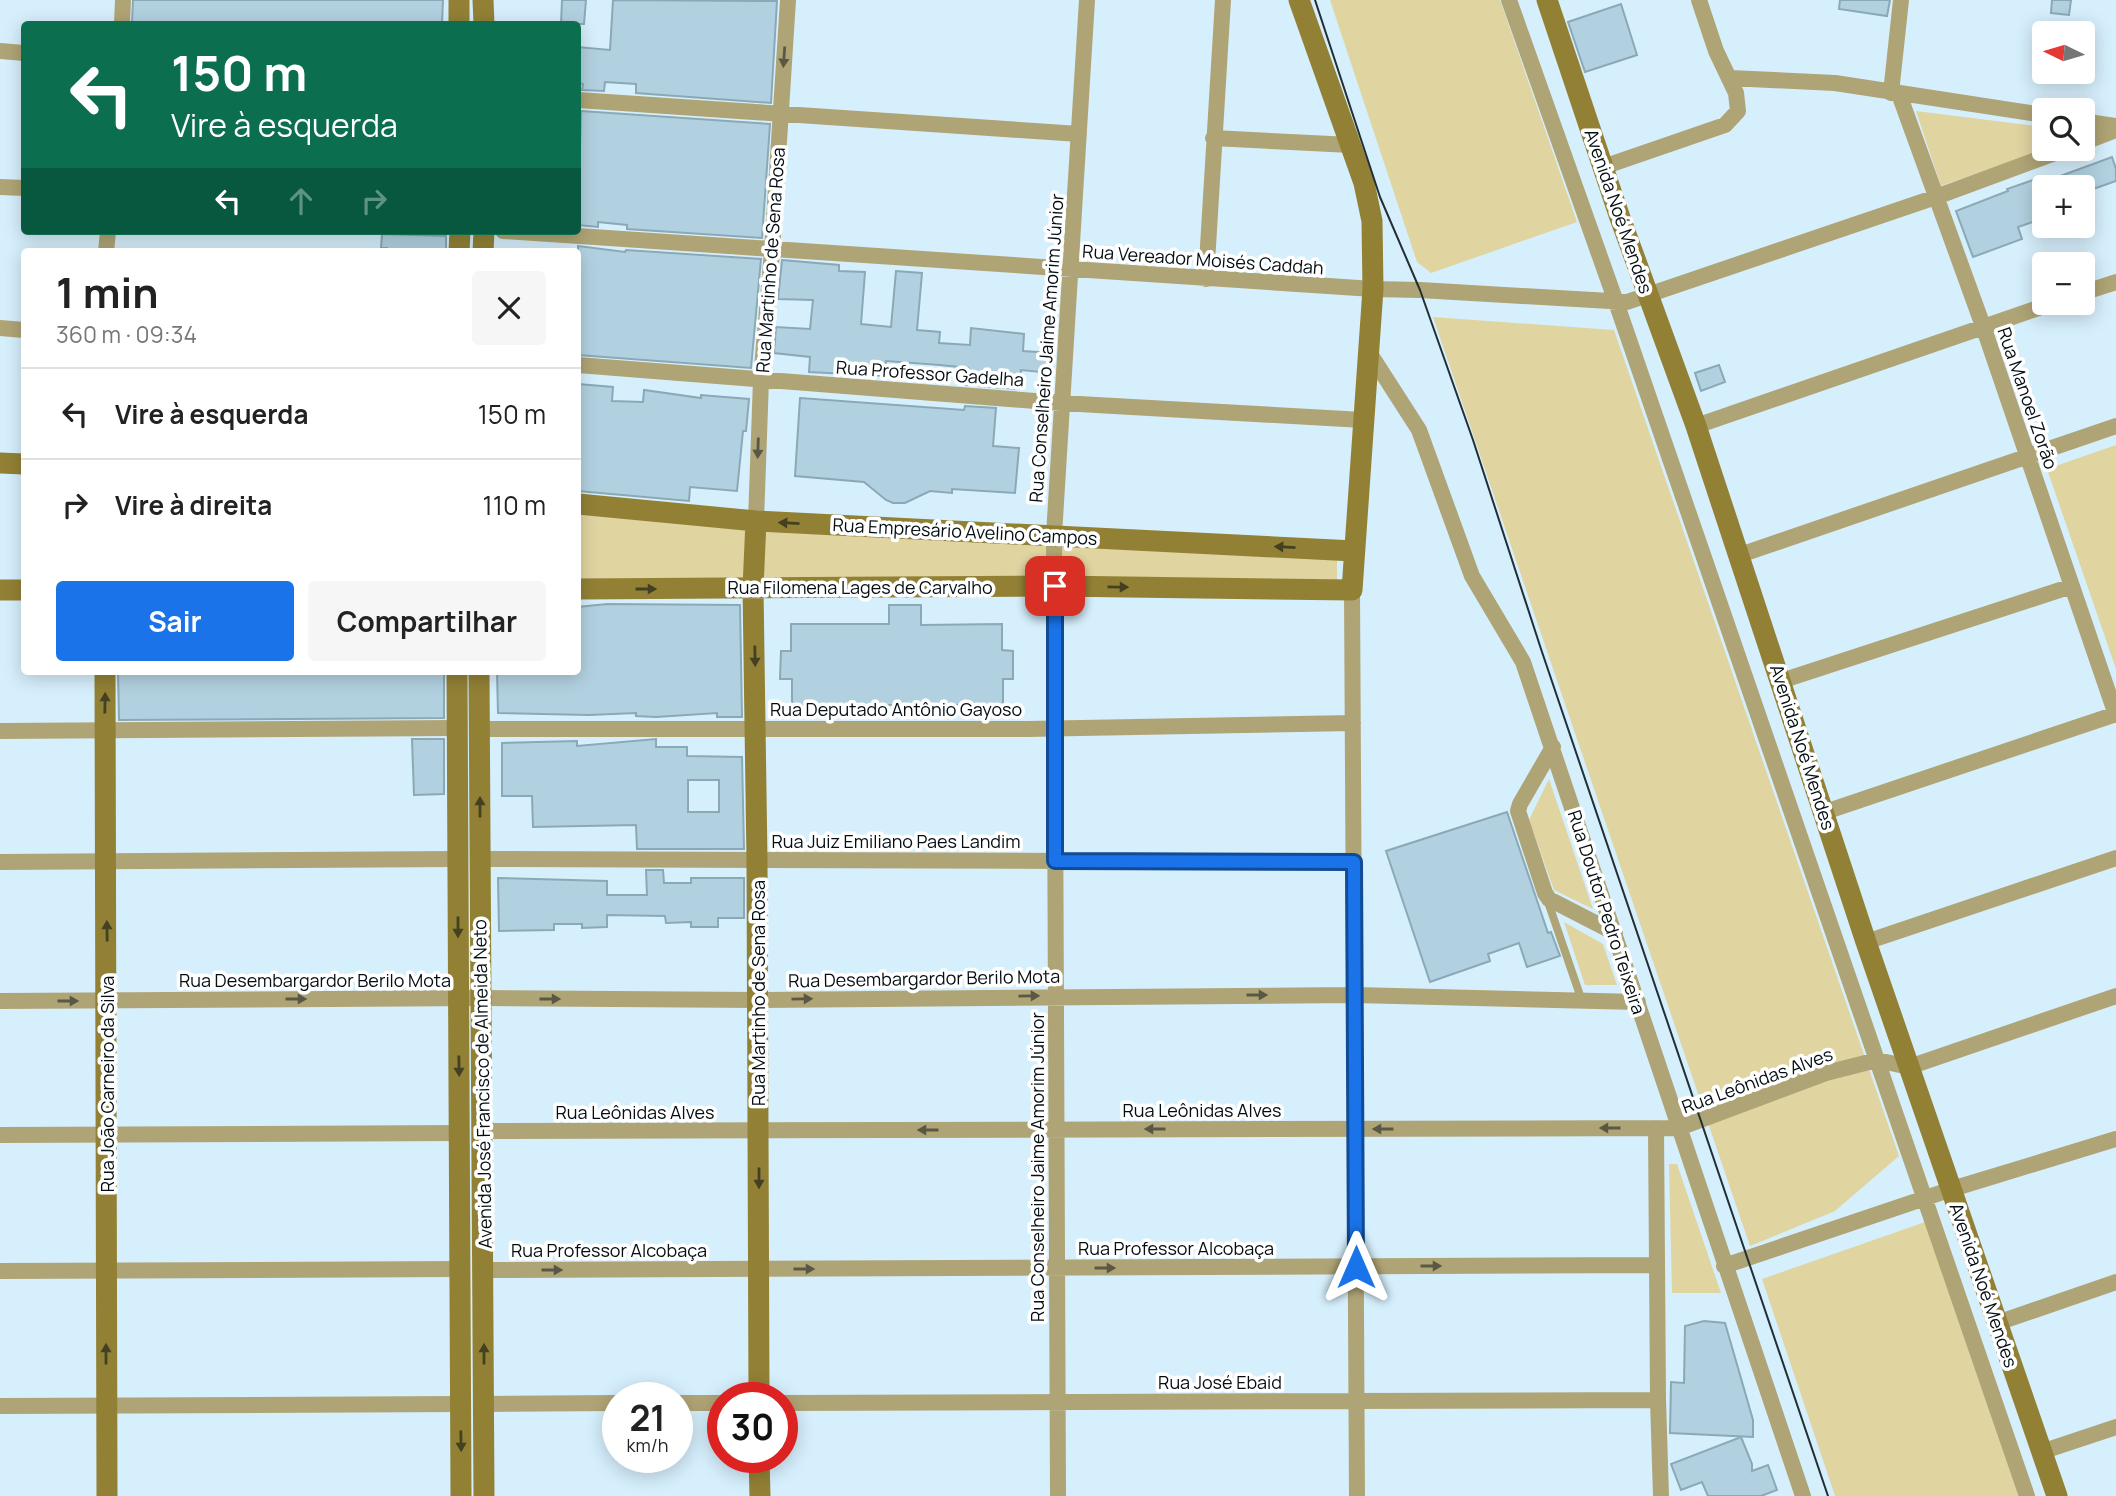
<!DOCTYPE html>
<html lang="pt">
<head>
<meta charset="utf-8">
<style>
	body { margin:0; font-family:Manrope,sans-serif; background:#f6f6f6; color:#222; height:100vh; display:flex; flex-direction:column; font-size:26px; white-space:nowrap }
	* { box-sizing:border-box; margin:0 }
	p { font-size:23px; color:#767676 }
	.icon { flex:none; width:38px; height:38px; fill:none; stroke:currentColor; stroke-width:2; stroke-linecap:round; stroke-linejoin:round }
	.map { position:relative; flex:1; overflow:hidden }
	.sheet { position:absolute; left:21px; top:248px; width:560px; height:427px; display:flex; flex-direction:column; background:#fff; border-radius:7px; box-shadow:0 4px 18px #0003 }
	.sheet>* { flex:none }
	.hud { position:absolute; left:21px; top:21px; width:560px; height:214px; border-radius:7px; box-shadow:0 4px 18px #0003; background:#0b6e4f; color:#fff; overflow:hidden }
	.needle { width:46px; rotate:275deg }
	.tools { position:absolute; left:2032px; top:21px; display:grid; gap:14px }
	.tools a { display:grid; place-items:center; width:63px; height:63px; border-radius:7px; background:#fff; box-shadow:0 4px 18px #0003; font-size:35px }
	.speed { position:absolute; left:602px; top:1382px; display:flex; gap:14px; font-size:35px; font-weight:700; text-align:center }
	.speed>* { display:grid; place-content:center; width:91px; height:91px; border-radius:50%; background:#fff; box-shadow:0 4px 18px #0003; line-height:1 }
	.speed small { font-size:18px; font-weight:400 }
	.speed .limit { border:10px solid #d22; background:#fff; color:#111 }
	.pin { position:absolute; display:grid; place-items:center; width:60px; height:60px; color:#fff; margin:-30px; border-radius:14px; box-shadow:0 4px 10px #0006 }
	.me { position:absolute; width:77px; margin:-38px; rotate:0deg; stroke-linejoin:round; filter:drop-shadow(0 0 5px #0008) }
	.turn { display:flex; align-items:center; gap:24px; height:147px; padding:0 35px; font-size:32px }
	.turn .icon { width:91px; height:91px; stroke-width:2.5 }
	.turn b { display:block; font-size:49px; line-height:60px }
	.lanes { display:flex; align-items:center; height:66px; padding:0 35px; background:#0003; justify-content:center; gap:35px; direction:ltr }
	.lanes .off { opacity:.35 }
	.round { display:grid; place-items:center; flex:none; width:74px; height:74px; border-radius:7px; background:#f6f6f6 }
	.summary { display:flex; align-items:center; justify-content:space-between; height:119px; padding:0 35px }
	h1 { font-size:42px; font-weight:700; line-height:52px }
	.button { display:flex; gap:14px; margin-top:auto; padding:14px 35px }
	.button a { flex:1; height:80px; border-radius:7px; background:#1a73e8; color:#fff; font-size:28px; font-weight:700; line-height:80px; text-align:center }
	.button a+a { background:#f6f6f6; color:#222 }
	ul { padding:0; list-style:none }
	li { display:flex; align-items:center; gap:21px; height:91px; padding:0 35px; border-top:2px solid #e0e0e0 }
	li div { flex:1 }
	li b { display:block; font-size:26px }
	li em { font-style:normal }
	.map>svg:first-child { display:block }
	.green { fill:#e0d4a1 }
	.building { fill:#b2d1e0; stroke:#8ba8b7; stroke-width:2; fill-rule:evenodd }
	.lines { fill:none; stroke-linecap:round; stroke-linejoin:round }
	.lane { stroke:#afa475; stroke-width:8 }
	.street { stroke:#afa475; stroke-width:16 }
	.secondary { stroke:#928135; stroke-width:21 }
	.tram { stroke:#232e35; stroke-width:2 }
	.oneway { fill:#5a5844 }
	.oneway2 { fill:#444122 }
	.route-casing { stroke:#114b97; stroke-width:18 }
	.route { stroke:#1a73e8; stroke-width:12 }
	.labels { text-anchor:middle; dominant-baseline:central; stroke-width:7; stroke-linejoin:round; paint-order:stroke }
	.street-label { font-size:18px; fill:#040d12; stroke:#fff }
</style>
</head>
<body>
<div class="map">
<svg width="2116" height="1496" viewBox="0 0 2116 1496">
	<rect width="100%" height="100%" fill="#d6effc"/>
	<path class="green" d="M1330,0h170l77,222 -146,51 -14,-11z
		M1916,111l128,16v22h3l-106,37z
		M1433,317l181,13 285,826 -64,55 -85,35z
		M2116,445v224l-69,-200z
		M578,511l759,46v28l-759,-4z
		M1549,779l44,130 -39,-19 -25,-70z
		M1564,922l39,22 14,41h-32z
		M1669,1164h8l44,129h-49z
		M1928,1221l95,275h-188l-73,-217z"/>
	<path class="building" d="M133,0h310l-1,24h-310z
		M562,0h24l-2,24h-23z
		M613,0l164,1 -6,102 -135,-10v-9l-31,-2 -1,9 -22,-1 1,-6 -5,-1v-36l32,3z
		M1840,0h50l-3,16 -48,-7z
		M2052,0h19l-2,15 -18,-2z
		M1621,4l16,51 -52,17 -17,-50z
		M581,111l189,13 -8,114 -135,-9v-4l-29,-3v5l-20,-2z
		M2112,157l4,12v12l-34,12v-6h-38v31l-26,9 4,12 -49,18 -17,-46 52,-20 -1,-2 26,-9 1,3 10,-3v2z
		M382,234l64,2v16h-59v-4h-6z
		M578,246l47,6 1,-2 135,9 -10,109 -173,-13z
		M782,260l57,5v6l26,1 -4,52 30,3 5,-56 26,2 -5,57 23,2 -1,11 31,2 1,-17 53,6 -1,17 30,2 -2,20 -30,-3 -2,19 -53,-4 2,-17 -28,-3 -54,-4 -1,15 -76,-4 1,-15 -36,-4 2,-26 34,2 3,-29 -35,-1z
		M1719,365l6,17 -24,9 -6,-18z
		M578,384l35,3 -1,14 31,1 1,-12 57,8v-3l48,4 -3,32h-3l-6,60 -47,-4 -1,14 -111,-10z
		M800,398l164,12 1,-4 31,2 -3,38 26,2 -4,45 -63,-4v4l-22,-2 -25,12h-12l-7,-3 -22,-18 -69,-6z
		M607,604l133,1 2,112h-25v-4l-61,4 -20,-1v-3l-47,2 -91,-2 -1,-41h81v-65z
		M889,605h32v20l81,-1v26l11,1v28h-10v26h-211v-26h-12l1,-28h10v-27h98z
		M118,672h326v46l-325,2z
		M412,739h32v55l-30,1z
		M656,739v8h31v9l55,1 2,92h-107l-1,-24 -103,2 -1,-31h-30v-53l75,-2v5zM688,780h31v32h-31z
		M1507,812l41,121 3,-1 9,24 -33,11 -8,-24 -31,11 2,7 -60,21 -44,-131z
		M646,870h17l1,13h27v-5h53v40h-26v9h-27v-5l-25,1 -1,-7 -58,-1v12l-25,1v-4h-28v6l-55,1 -1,-53 109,3v14h40z
		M1704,1321l21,2 28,97v17l-83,-4 1,-51 13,1 1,-57z
		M1741,1437l11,27v7l16,-6 9,25 -16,6h-53l-6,-14 -21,8 -10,-26z"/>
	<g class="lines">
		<path class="lane" d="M1547,899l35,102"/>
		<path class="street" d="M1509,0l107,302 411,1194
			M122,24l1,-24
			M0,51l24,2
			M1730,78l105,5 209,32
			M1891,93l10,-93
			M1899,94l84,232 133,389
			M578,100l501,34
			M2082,121l34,5
			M1213,138l138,7
			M2082,143l34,-13
			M1603,167l122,-42 13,-14 -2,-18 -20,-42 -17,-51
			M0,187l24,1
			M503,231l870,58 47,1 207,12 309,-105 130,-48
			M106,252l2,-21
			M1206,279l17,-279
			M2082,293l34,-11
			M0,328l24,2
			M1367,349l52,81 53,146 51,86 280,834
			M578,365l483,38 302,17
			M1696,426l357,-123
			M756,521l5,-141 11,-129 16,-251
			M1740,555l376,-129
			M1352,590l5,906
			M1781,681l291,-95
			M479,729h548l326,-6
			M0,731l457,-3
			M1553,747l-33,57 -2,7 27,82 4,6 66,34
			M1825,812l291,-98
			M480,859l874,3
			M0,862l458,-3
			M1866,942l250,-84
			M0,1001l481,-3 275,2 599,-5 283,7
			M1656,1128l2,272 3,96
			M482,1131l1197,-3 147,-55 51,-13 32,7 207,-71
			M0,1135l460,-2
			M1724,1266l228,-77 164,-50
			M484,1270l1173,-5
			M0,1271l461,-2
			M1997,1323l119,-41
			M677,1403h46
			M782,1403l876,-3
			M483,1404l135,-1
			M0,1406l460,-2
			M2041,1452l75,-25
			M1058,1496l-4,-961 33,-535"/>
		<path class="secondary" d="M459,0v24
			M483,0l1,24
			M1547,0l72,215 77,211 170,516 191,554
			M459,252l1,-21
			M483,252l1,-21
			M0,463l24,1
			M578,504l178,17 598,30
			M756,521l-3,67 4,272 2,538
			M578,589l477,-3 297,4 21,-301 -1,-68 -8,-38 -65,-183
			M0,590h24
			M105,672l2,824
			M457,672l4,824
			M479,672l5,824
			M759,1458l1,38"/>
		<path class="tram" d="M1315,0l65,197 40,93 53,150 68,209 287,847"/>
	</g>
	<defs><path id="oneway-solid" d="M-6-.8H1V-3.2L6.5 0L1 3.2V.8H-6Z" transform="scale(1.75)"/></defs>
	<g class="oneway">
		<use href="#oneway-solid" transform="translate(784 57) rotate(94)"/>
		<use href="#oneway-solid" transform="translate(758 448) rotate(92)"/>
		<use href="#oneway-solid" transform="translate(1257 995)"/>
		<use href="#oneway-solid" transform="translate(1029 996) rotate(-1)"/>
		<use href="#oneway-solid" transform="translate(296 999)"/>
		<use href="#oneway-solid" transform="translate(550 999)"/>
		<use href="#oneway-solid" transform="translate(802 999) rotate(-1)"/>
		<use href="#oneway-solid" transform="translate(68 1001)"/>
		<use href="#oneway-solid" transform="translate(1610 1128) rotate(180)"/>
		<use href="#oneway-solid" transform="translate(1155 1129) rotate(180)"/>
		<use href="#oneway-solid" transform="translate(1383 1129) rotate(180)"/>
		<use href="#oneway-solid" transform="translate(928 1130) rotate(180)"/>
		<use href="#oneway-solid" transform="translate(1431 1266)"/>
		<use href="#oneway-solid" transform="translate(1105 1268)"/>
		<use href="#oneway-solid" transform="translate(804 1269)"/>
		<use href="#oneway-solid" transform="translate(552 1270)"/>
	</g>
	<g class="oneway2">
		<use href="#oneway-solid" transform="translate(789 523) rotate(-177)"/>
		<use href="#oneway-solid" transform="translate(1285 547) rotate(-177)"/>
		<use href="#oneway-solid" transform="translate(1118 587) rotate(1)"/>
		<use href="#oneway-solid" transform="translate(646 589)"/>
		<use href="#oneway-solid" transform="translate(755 656) rotate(89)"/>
		<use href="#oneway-solid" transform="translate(105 703) rotate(-89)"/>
		<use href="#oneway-solid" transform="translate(480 807) rotate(-90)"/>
		<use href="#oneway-solid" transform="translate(458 927) rotate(90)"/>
		<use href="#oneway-solid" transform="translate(107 931) rotate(-91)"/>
		<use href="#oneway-solid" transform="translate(459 1066) rotate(89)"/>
		<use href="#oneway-solid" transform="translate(759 1178) rotate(90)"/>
		<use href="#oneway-solid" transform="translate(106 1354) rotate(-90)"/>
		<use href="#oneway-solid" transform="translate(484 1354) rotate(-90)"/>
		<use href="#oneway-solid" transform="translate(461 1441) rotate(89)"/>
	</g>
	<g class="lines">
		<g class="route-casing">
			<path id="route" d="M1055,586v275l299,1 2,405"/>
		</g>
		<use href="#route" class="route"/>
	</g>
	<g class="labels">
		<g class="street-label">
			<text transform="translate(1619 211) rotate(71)">Avenida Noé Mendes</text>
			<text transform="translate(1203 259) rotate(4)">Rua Vereador Moisés Caddah</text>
			<text transform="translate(770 260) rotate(-86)">Rua Martinho de Sena Rosa</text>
			<text transform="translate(1046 348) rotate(-86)">Rua Conselheiro Jaime Amorim Júnior</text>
			<text transform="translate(930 373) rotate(4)">Rua Professor Gadelha</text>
			<text transform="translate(2028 398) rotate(71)">Rua Manoel Zorão</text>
			<text transform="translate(965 531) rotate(3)">Rua Empresário Avelino Campos</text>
			<text x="860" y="587">Rua Filomena Lages de Carvalho</text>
			<text x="896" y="709">Rua Deputado Antônio Gayoso</text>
			<text transform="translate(1803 747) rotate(72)">Avenida Noé Mendes</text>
			<text x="896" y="841">Rua Juiz Emiliano Paes Landim</text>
			<text transform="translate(1607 912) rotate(72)">Rua Doutor Pedro Teixeira</text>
			<text transform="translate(924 978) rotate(-1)">Rua Desembargardor Berilo Mota</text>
			<text x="315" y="980">Rua Desembargardor Berilo Mota</text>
			<text transform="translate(758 993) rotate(-90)">Rua Martinho de Sena Rosa</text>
			<text transform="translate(1757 1080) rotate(-20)">Rua Leônidas Alves</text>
			<text transform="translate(107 1084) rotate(-90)">Rua João Carneiro da Silva</text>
			<text transform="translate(482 1084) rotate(-91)">Avenida José Francisco de Almeida Neto</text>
			<text x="1202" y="1110">Rua Leônidas Alves</text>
			<text x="635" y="1112">Rua Leônidas Alves</text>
			<text transform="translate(1037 1167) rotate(-90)">Rua Conselheiro Jaime Amorim Júnior</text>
			<text x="1176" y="1248">Rua Professor Alcobaça</text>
			<text x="609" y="1250">Rua Professor Alcobaça</text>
			<text transform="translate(1984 1285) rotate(71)">Avenida Noé Mendes</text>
			<text x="1220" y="1382">Rua José Ebaid</text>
		</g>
	</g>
</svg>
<div class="tools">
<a><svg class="needle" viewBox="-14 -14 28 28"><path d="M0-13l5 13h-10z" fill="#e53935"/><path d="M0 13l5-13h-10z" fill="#767676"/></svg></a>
<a><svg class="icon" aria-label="search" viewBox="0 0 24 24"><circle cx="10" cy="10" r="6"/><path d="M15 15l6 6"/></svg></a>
<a>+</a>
<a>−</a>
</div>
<div class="speed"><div>21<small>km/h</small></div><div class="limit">30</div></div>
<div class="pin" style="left:1055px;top:586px;background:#d93025"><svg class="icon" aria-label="arrive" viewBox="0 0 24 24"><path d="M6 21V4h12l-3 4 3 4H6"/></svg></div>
<svg class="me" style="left:1356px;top:1267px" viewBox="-20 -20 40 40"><path d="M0-17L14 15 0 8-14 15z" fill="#1a73e8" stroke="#fff" stroke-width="4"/></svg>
<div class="hud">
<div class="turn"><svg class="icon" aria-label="left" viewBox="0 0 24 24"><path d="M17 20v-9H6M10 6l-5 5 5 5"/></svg><div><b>150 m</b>Vire à esquerda</div></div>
<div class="lanes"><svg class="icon" aria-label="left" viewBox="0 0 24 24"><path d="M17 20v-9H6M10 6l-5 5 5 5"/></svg><svg class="icon off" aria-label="ahead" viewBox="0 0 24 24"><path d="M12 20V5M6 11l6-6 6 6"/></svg><svg class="icon off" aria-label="right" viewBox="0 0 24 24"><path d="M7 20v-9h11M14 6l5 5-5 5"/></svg></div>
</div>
<section class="sheet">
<div class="summary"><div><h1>1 min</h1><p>360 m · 09:34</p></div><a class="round"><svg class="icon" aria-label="close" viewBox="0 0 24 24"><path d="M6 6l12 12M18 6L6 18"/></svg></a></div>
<ul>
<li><svg class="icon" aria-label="left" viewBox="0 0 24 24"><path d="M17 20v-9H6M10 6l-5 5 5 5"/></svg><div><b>Vire à esquerda</b></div><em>150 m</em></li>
<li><svg class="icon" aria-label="right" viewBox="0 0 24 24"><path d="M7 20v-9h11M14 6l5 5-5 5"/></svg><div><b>Vire à direita</b></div><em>110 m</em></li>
</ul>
<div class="button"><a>Sair</a><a>Compartilhar</a></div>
</section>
</div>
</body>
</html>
